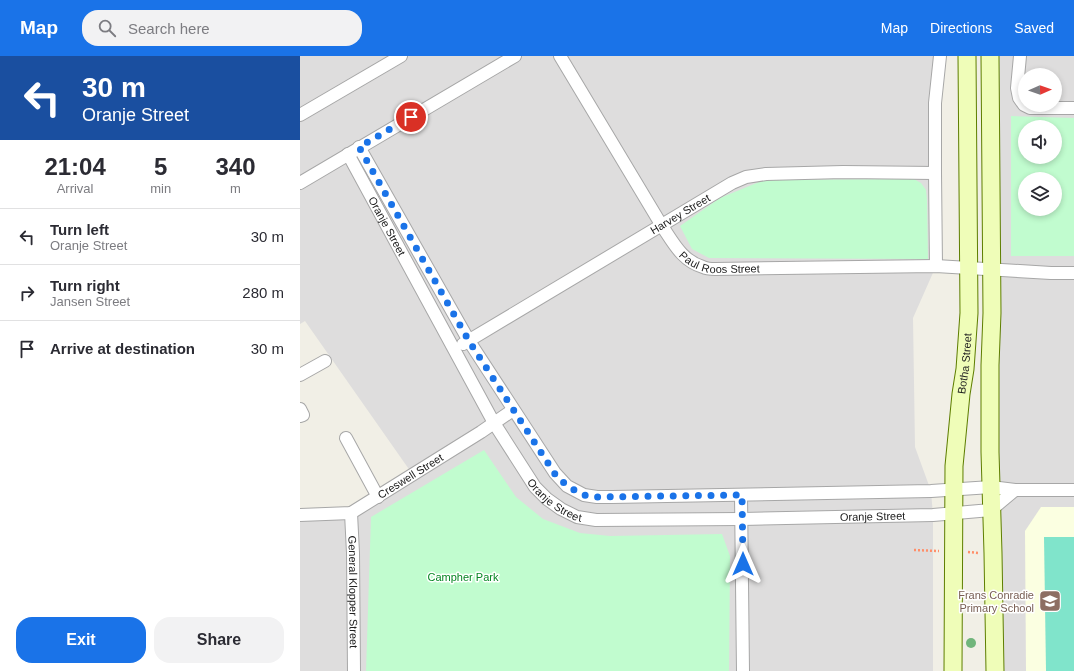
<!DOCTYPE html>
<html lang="en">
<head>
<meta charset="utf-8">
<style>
	body { margin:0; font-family:Helvetica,sans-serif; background:#f2f2f3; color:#2b2b33; height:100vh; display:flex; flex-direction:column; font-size:15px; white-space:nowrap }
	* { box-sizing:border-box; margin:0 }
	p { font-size:13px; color:#7c7c81 }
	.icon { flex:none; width:22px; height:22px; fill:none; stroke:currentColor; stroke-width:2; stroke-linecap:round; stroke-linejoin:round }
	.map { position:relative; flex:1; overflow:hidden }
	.details { display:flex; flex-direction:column; background:#fff; width:300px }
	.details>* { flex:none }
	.banner { background:#1a4fa0; color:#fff; overflow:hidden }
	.needle { width:26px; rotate:88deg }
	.controls { position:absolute; left:718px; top:12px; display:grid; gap:8px }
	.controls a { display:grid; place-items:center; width:44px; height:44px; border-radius:50%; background:#fff; box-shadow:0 2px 6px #0003; font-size:20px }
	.pin { position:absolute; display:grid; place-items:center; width:34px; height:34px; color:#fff; margin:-17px; border:2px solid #fff; border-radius:50%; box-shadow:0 1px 4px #0007 }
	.me { position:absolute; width:44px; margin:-22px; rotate:0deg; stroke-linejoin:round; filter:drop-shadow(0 0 3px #0008) }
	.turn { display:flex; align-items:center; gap:14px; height:84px; padding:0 16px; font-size:18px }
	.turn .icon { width:52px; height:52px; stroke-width:2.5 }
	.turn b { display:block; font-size:28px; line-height:34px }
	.eta { display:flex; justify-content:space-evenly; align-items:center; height:68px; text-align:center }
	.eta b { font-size:24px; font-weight:600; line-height:28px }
	.cta { display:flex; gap:8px; margin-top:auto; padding:8px 16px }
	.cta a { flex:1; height:46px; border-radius:16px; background:#1a73e8; color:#fff; font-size:16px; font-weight:600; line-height:46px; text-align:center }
	.cta a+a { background:#f2f2f3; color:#2b2b33 }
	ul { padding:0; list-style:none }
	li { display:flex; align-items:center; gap:12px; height:56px; padding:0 16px; border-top:1px solid #e1e1e2 }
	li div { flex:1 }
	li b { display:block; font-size:15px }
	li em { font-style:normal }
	header { display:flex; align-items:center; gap:24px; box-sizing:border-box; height:56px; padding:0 20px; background:#1a73e8; color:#fff }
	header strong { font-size:19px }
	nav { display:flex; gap:22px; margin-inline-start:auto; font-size:14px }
	.search { width:280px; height:36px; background:#f2f2f3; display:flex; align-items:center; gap:10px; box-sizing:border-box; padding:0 14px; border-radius:16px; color:#7c7c81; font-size:15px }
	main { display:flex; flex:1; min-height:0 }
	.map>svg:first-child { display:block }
	.residential { fill:#dedddd; fill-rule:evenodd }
	.education { fill:#fbffe1 }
	.park { fill:#c1fccf; fill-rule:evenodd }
	.pitch { fill:#80e4cb }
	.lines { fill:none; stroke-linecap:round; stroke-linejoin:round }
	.street-casing { stroke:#a7a7a7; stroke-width:14 }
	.secondary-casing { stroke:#5e7e00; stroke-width:19 }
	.path { stroke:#ff8e69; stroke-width:2.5; stroke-dasharray:2 2; stroke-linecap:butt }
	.street { stroke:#fff; stroke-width:12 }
	.secondary { stroke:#effdb8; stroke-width:17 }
	.tree { fill:#70b57b }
	.route { stroke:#1a73e8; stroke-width:7; stroke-dasharray:0 12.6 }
	.labels { text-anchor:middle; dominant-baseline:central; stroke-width:3; stroke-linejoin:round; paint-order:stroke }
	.street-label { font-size:11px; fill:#202020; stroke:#fff }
	.park-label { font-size:11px; fill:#068623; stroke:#fff }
	.education-label { font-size:11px; fill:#785e54; stroke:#fff; text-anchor:end }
</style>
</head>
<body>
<header>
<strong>Map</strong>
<div class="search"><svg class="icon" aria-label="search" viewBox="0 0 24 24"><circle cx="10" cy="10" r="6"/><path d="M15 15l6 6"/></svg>Search here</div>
<nav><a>Map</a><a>Directions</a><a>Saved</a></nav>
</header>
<main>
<section class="details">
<div class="banner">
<div class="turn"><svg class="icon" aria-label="left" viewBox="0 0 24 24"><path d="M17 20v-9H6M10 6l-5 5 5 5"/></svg><div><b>30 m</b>Oranje Street</div></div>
</div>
<div class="eta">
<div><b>21:04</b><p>Arrival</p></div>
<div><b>5</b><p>min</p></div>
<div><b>340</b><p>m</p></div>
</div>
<ul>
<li><svg class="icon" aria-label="left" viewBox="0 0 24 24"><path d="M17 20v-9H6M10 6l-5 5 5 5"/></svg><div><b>Turn left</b><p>Oranje Street</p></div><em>30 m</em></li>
<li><svg class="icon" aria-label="right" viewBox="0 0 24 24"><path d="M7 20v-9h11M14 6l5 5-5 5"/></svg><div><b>Turn right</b><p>Jansen Street</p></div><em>280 m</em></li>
<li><svg class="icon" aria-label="arrive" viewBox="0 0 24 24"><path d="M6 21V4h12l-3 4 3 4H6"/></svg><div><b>Arrive at destination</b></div><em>30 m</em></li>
</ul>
<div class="cta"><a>Exit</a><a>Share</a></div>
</section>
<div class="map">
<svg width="774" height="615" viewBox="0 0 774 615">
	<rect width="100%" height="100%" fill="#f1efe6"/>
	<path class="residential" d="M0,0h640l-4,210 -23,52 2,129 16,44 2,24v156h-633v-156l51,-2 62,-38 -108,-154 -5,3z
		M690,0h84v615h-79zM725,19h30v30h-30zM725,71h30v30h-30zM725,123h30v30h-30z"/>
	<path class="education" d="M741,451h33v164h-48l-1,-140z"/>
	<path class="park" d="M711,60l63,2v138h-63zM725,71h30v30h-30zM725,123h30v30h-30z
		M614,123l7,4 5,7 1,10 1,59 -219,-1 -17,-9 -12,-23 40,-28 44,-18z
		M184,394l32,47 27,22 37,14 30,3 112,-2 8,22 -1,115h-363l5,-154z"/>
	<path class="pitch" d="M744,481h30v134h-28z"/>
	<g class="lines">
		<g class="street-casing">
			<g id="street">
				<path id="s1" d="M260,0l102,170c11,16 20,35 41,41 4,2 8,2 12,2l221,-3 115,7h23"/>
				<path d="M720,0l-3,32 2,10 5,7 6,3h44"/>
				<path d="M0,59l101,-59"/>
				<path d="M59,91l110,194 86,132 12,13 17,9 13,2h15l319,-6 60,-4 24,3h59"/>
				<path id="s2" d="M48,98l146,269 41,64 12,12 14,10 16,8 19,3 146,-1 191,-4 58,-5 24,-20"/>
				<path d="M0,127l215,-127"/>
				<path d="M636,210l-1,-93v-70l5,-47"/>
				<path id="s3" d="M163,288l269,-161 14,-6 20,-3 77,-2 92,1"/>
				<path d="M0,319l25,-14"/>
				<path d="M0,353l3,6 -3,1"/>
				<path d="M46,382l32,59"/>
				<path d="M441,439l2,176"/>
				<path id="s4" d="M51,457l2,40 1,118"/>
				<path id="s5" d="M0,459l51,-2 130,-81 32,-22"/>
			</g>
		</g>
		<g class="secondary-casing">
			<g id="secondary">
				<path d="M690,0l2,257 -2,52v87l3,101 2,118"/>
				<path id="s6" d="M653,615l1,-205 7,-72 4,-25 4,-56 -2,-257"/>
			</g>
		</g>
		<path class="path" d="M614,494l25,1
			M668,496l11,1"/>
		<use href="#street" class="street"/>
		<use href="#secondary" class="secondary"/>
	</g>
	<circle class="tree" cx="671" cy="587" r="5"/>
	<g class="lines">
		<path class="route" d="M111,61l-52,30 110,194 86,133 12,12 17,9 13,2 145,-2 1,69"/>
	</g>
	<defs>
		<g id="school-square" transform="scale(1.15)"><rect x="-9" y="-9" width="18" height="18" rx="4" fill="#8d6e63" stroke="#fff"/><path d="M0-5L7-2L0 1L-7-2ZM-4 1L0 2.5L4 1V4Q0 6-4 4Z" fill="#fff"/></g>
	</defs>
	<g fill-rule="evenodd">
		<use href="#school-square" x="750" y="545"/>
	</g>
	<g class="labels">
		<g class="street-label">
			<text stroke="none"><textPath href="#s3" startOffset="253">Harvey Street</textPath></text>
			<text stroke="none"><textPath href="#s2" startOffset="82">Oranje Street</textPath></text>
			<text stroke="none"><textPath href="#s1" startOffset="273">Paul Roos Street</textPath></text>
			<text stroke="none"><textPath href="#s6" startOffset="308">Botha Street</textPath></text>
			<text stroke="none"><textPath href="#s5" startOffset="121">Creswell Street</textPath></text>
			<text stroke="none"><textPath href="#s2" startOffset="406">Oranje Street</textPath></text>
			<text stroke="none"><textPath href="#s2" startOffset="730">Oranje Street</textPath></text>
			<text stroke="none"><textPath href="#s4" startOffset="79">General Klopper Street</textPath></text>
		</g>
		<g class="park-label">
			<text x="163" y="521">Campher Park</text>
		</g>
		<g class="education-label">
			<text x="734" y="539">Frans Conradie<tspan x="734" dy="13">Primary School</tspan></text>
		</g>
	</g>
</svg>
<div class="controls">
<a><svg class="needle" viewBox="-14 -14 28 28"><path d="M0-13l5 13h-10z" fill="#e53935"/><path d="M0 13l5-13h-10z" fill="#7c7c81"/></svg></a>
<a><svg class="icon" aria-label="sound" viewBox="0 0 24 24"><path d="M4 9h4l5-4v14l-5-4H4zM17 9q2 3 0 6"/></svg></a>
<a><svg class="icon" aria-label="layers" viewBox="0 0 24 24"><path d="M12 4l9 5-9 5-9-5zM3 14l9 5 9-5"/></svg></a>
</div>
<div class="pin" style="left:111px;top:61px;background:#d93025"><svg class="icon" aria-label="arrive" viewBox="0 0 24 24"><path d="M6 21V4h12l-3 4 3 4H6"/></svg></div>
<svg class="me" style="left:443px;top:508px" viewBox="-20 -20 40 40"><path d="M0-17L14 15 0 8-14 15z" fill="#1a73e8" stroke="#fff" stroke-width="4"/></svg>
</div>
</main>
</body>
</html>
